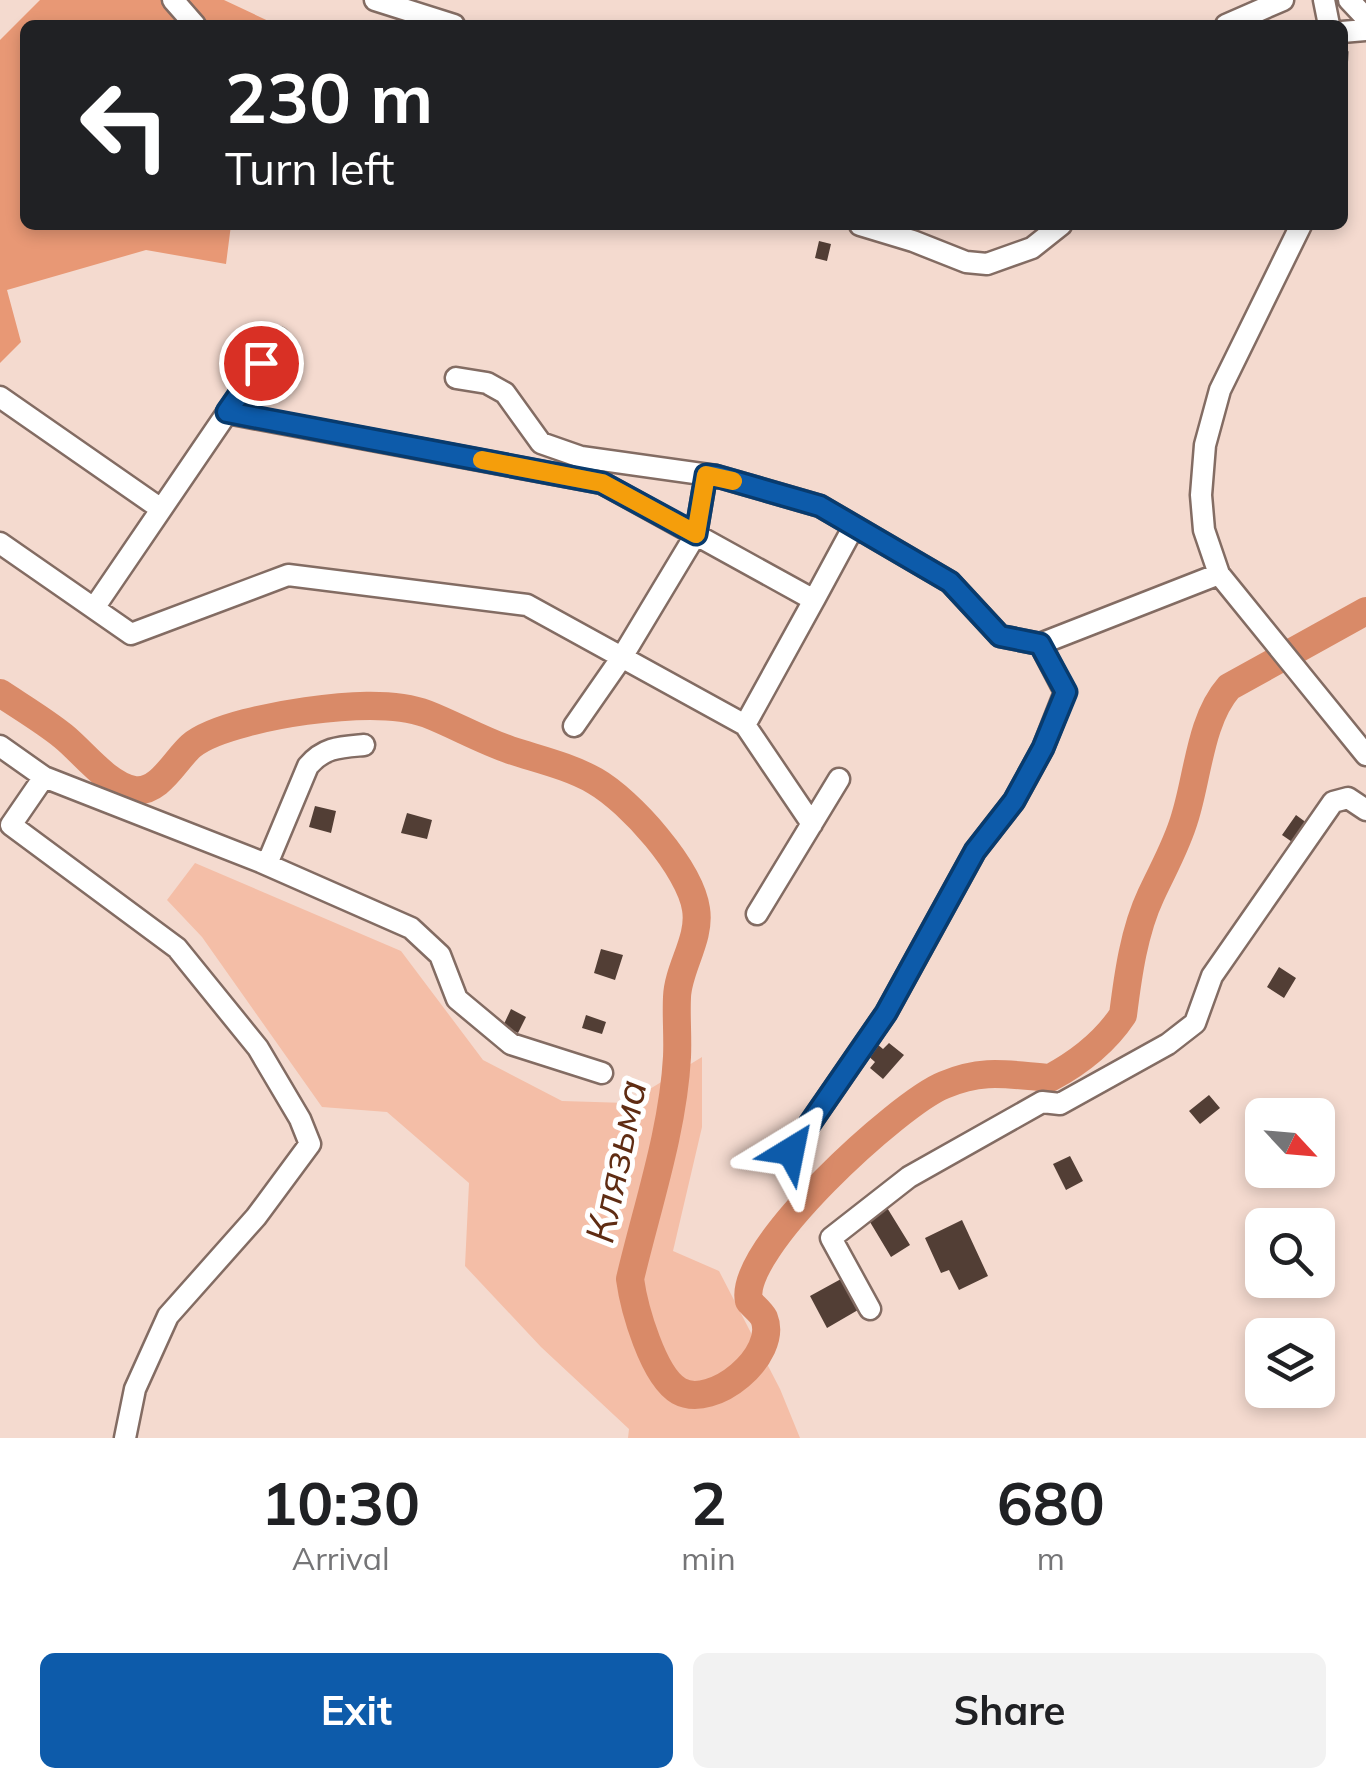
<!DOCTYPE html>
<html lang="en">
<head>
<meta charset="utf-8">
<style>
	body { margin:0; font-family:Mulish,sans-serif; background:#f2f2f2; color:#202124; height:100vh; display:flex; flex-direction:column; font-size:38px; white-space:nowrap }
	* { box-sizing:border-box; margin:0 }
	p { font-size:32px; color:#757577 }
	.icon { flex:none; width:55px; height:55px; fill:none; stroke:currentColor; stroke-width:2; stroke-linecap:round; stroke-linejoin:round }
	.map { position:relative; height:1438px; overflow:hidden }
	.panel { display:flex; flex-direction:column; background:#fff; flex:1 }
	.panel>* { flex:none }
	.hud { position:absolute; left:20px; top:20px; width:1328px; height:210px; border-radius:15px; box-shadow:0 5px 15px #0003; background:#202124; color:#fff; overflow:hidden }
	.needle { width:65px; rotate:116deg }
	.fabs { position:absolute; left:1245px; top:1098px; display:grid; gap:20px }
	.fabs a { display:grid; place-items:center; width:90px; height:90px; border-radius:15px; background:#fff; box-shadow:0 5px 15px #0003; font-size:50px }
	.pin { position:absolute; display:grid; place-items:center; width:85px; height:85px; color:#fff; margin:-42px; border:5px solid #fff; border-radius:50%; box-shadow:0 2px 10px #0007 }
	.me { position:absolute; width:110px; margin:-55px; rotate:35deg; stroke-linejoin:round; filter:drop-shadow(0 0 8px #0008) }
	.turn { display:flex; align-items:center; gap:35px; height:210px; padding:0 40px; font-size:45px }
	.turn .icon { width:130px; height:130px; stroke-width:2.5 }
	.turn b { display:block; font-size:70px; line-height:85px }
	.eta { display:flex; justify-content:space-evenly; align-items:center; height:170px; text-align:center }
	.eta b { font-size:60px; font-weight:700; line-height:70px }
	.button { display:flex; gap:20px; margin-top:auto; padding:20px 40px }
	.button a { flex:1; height:115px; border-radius:15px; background:#0d5baa; color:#fff; font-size:40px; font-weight:700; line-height:115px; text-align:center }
	.button a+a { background:#f2f2f2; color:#202124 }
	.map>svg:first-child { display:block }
	.green { fill:#f4bea7 }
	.forest { fill:#e89875 }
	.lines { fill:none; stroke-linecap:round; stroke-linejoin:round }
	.river { stroke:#d98a68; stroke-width:28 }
	.building { fill:#523e35 }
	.minor-casing { stroke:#836c63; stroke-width:25 }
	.path { stroke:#998780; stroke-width:2.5; stroke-dasharray:10 5; stroke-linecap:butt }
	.minor { stroke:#fff; stroke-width:20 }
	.route-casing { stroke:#083b6e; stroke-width:25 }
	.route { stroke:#0d5baa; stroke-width:18 }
	.slow { stroke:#f59e0b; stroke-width:18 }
	.labels { text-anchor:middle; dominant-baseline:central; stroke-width:10; stroke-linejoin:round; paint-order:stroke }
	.water-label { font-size:40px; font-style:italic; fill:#5f2c13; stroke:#fff }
</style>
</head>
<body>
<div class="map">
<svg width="1366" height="1438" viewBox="0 0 1366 1438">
	<rect width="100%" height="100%" fill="#f4dacf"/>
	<path class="green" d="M195,863l206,88 82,109 79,41 65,2 75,-46v70l-29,124 46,20 61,118 20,49h-172l1,-9 -88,-82 -76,-81 4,-83 -82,-71 -65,-5 -120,-170 -35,-37z"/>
	<path class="forest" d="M40,0h184l53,25h-252v200h206l-5,39 -80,-14 -139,40 14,52 -21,21v-323z"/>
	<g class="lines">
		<path class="river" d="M0,693c21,14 43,27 63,43 20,16 44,49 71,54 25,4 41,-30 57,-44 22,-19 86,-31 115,-35 36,-5 86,-10 121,3 28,11 54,26 83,36 27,9 59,16 85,31 35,20 95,87 101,128 5,30 -18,59 -19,88 -1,20 1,40 0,60 -4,74 -30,150 -47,222 4,29 23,97 49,112 34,19 100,-36 85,-73 -3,-6 -11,-12 -15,-17 -13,-50 150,-198 195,-216 40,-17 65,-10 106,-7 28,-15 55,-36 73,-63 5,-40 11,-84 28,-120 12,-26 26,-50 34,-78 13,-41 15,-97 44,-130l137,-76"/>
	</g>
	<path class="building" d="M819,241l12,3 -4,17 -12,-3z
		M315,806l21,5 -5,22 -22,-6z
		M407,813l25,7 -5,19 -26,-6z
		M1296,815l15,11 -13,20 -16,-11z
		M601,949l22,6 -8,25 -21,-7z
		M1279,967l17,11 -12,20 -17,-11z
		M511,1009l15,8 -8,16 -15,-7z
		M586,1015l20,7 -4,12 -20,-6z
		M876,1043l7,6 6,-6 15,12 -21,24 -13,-11 5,-6 -9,-8z
		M1209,1095l11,13 -20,16 -11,-13z
		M1070,1156l13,25 -17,9 -13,-26z
		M886,1206l24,39 -19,12 -24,-40z
		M962,1220l26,56 -29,14 -10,-20 -8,3 -16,-35z
		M841,1279l17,31 -31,18 -17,-32z"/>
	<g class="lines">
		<g class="minor-casing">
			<path id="minor" d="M173,0l22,25
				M375,0l79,25
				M1324,0l5,25
				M1349,0l17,18
				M1226,25l57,-25
				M1342,32l24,-2
				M860,225l53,16 53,21 21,2 45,-16 29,-23
				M1301,225l-81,165 -15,55 -4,50 3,35 15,44 147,181
				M456,378l31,5 18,10 36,50 40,14 135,19 104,30 130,76 50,54 40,8 179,-70
				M0,397l161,112
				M227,413l375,70 212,117 -69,125
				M0,543l131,91 157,-59 239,30 218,120 67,99
				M814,600l40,-74
				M94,608l184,-270
				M574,726l48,-69 74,-123 10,-59
				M0,746l44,31
				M267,864l41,-98c16,-19 33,-19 56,-21
				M757,914l82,-135
				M791,1151l95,-138 89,-162 39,-50 29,-53 22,-56 -25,-48
				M870,1309l-39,-71 78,-61 133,-75 18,2 108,-60 27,-21 17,-47 121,-174 15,-4 18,12
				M125,1438l10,-49 33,-73 88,-99 54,-73 -10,-25 -42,-71 -81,-100 -166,-123 33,-48 217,85 150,66 29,27 17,44 54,45 91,29"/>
		</g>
		<path class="path" d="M1342,121l6,-73"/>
		<use href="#minor" class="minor"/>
	</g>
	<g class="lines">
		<g class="route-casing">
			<path id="route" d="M261,363l-34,49 375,71 94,51 10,-59 10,1 104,30 130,76 50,54 40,8 26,48 -23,56 -29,53 -39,50 -89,162 -95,138"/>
		</g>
		<use href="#route" class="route"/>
		<path class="slow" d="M482,460l120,23 94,51 10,-59 27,6"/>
	</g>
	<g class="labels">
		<g class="water-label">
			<text transform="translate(615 1161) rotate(-78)">Клязьма</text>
		</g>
	</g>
</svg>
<div class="fabs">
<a><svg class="needle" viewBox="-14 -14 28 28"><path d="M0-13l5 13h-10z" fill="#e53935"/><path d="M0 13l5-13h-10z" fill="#757577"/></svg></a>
<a><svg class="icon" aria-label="search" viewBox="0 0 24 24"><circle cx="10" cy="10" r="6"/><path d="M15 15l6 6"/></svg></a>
<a><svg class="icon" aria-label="layers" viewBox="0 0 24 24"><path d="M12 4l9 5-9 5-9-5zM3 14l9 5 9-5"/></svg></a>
</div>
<div class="pin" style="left:261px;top:363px;background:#d93025"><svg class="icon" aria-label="arrive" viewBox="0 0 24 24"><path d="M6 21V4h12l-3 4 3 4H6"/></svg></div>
<svg class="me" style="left:791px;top:1151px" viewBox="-20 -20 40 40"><path d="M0-17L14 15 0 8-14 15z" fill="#0d5baa" stroke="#fff" stroke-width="4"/></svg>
<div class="hud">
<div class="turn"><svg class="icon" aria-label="left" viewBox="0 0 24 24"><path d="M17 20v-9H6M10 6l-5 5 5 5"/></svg><div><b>230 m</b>Turn left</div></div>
</div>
</div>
<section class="panel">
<div class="eta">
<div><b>10:30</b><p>Arrival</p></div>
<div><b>2</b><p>min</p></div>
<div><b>680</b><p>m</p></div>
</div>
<div class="button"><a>Exit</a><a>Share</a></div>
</section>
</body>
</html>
